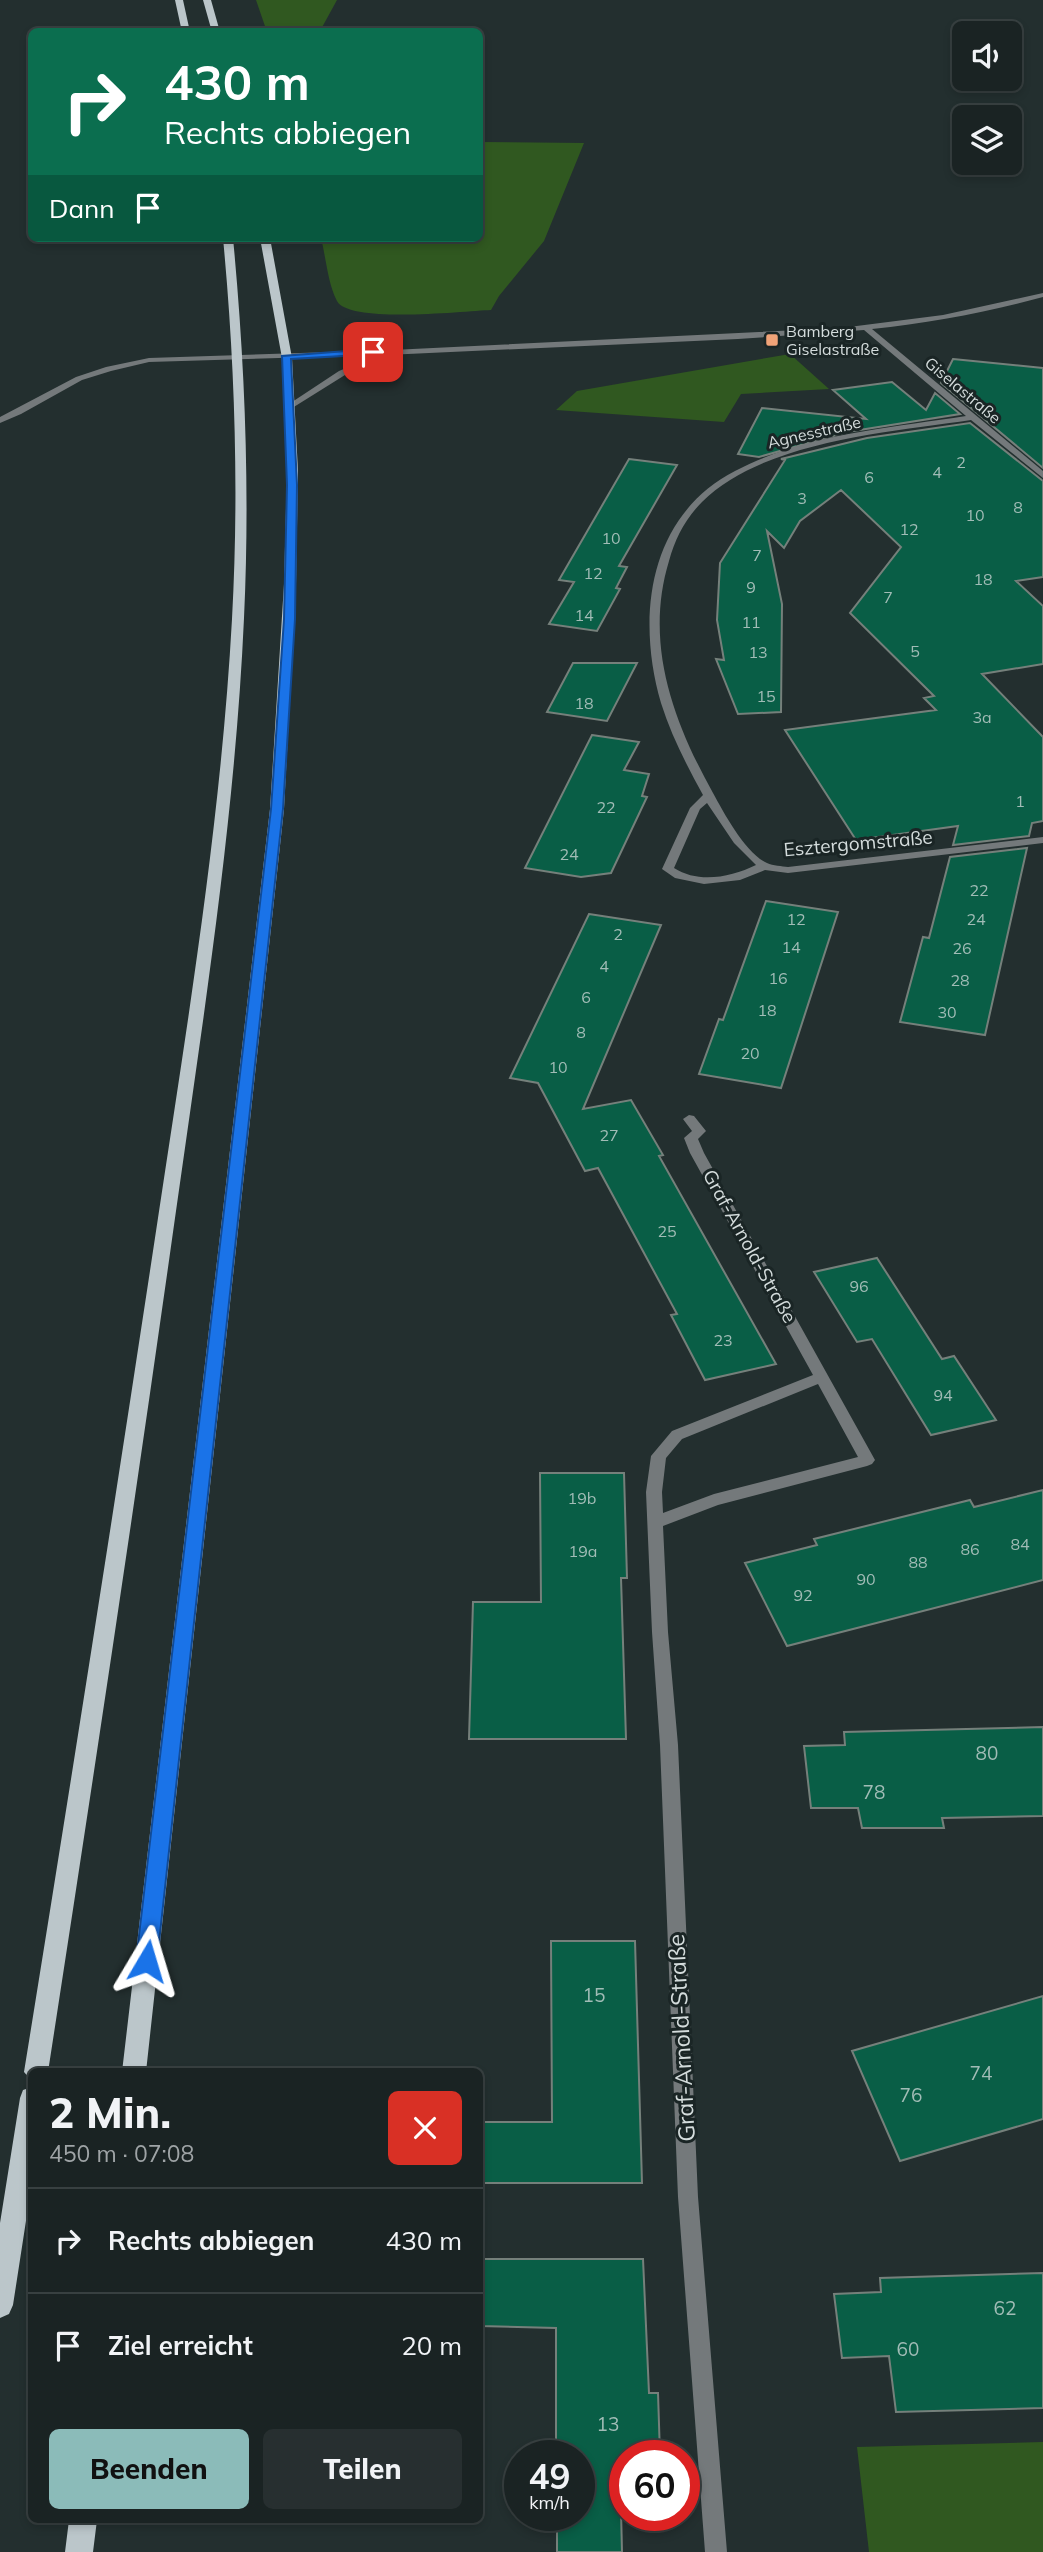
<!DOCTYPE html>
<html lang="de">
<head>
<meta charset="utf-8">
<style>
	body { margin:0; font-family:Mulish,sans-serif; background:#272f30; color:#f1f3f6; height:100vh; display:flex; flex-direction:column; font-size:26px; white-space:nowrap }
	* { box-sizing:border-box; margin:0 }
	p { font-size:23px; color:#9fa4a6 }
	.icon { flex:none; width:38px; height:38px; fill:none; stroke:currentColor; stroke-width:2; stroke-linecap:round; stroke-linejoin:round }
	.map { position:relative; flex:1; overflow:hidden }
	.side { position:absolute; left:28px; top:2068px; width:455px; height:455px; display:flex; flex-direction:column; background:#1a2323; border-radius:10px; box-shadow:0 4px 10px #0003,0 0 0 2px #384041 }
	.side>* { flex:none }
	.top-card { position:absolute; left:28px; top:28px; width:455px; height:214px; border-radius:10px; box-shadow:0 4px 10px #0003,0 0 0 2px #384041; background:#0b6e4f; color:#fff; overflow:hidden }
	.controls { position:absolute; left:952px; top:21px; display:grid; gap:14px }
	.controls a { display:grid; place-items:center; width:70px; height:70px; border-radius:10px; background:#1a2323; box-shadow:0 4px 10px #0003,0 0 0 2px #384041; font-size:35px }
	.speed { position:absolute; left:504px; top:2440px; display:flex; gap:14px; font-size:35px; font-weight:700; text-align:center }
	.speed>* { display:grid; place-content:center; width:91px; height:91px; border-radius:50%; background:#1a2323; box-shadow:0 4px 10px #0003,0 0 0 2px #384041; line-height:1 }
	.speed small { font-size:18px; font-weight:400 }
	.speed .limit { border:10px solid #d22; background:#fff; color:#111 }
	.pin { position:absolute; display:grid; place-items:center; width:60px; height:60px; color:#fff; margin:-30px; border-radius:14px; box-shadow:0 4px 10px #0006 }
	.me { position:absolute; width:77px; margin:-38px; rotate:7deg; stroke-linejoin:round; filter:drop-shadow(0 0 5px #0008) }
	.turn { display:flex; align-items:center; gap:24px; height:147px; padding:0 21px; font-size:32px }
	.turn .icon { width:91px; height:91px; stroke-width:2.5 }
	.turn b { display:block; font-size:49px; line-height:60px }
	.then { display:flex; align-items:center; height:66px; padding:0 21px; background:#0003; gap:14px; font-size:26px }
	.round { display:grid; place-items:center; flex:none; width:74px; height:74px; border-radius:10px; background:#272f30 }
	.head { display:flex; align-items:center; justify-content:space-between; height:119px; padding:0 21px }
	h1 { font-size:42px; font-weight:800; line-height:52px }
	.action { display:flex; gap:14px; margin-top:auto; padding:14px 21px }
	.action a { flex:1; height:80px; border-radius:10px; background:#8bbbb9; color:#111; font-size:28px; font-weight:800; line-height:80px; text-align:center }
	.action a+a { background:#272f30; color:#f1f3f6 }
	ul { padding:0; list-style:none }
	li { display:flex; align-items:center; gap:21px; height:105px; padding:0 21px; border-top:2px solid #384041 }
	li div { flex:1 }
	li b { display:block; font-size:26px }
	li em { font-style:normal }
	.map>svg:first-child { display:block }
	.green { fill:#305820 }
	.building { fill:#095e46; stroke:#75807b; stroke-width:2 }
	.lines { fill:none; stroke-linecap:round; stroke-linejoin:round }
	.minor { fill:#74797b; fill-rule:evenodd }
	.primary { fill:#bbc6ca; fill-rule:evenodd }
	.route { fill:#1a73e8; stroke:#114b97; stroke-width:2 }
	.poi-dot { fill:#f0a378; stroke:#1a2525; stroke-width:2.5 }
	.labels { text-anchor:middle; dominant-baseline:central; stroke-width:6; stroke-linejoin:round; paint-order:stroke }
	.far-poi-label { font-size:16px; fill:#d4dcdc; stroke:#1a2525; text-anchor:start }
	.far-street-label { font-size:16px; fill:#d4dcdc; stroke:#1a2525 }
	.number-label { font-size:16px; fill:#a1bcb6 }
	.street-label { font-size:19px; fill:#d4dcdc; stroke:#1a2525 }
	.near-number-label { font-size:19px; fill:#a1bcb6 }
	.near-street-label { font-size:23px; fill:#d4dcdc; stroke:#1a2525 }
</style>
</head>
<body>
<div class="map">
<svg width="1043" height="2552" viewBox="0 0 1043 2552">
	<rect width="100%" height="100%" fill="#232f2f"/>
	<path class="green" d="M256,0h81l-17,31 -53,1z
		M480,142l104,1 -40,98 -45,55 -8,14c-26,1 -142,14 -154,-9 -9,-17 -11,-43 -16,-63h159z
		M790,354l39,35 -88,5 -17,28 -168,-12 21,-19z
		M1043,2442v110h-174l-12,-105z"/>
	<path class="building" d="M953,359l90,9v100l-102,-85z
		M892,382l34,28 9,-17 25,21 -113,18 -88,25 -21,-3 24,-46 104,11 -33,-29z
		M970,423l73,58v96l-27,4 27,25v58l-61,10 61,63v84l-11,2 -3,13 -76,9 5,-19 -102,14 -71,-110 151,-20 -12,-12 10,-2 -84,-83 51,-66 -60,-57 -41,31 -16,27 -17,-17 15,73 -1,108 -43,2 -22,-55 8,1 -7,-40 3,-57 65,-103 -4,-1 86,-21z
		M629,459l48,6 -58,101 8,1 -11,21 4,1 -23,42 -48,-7 25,-42 -15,-2z
		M573,663h64l-30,58 -60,-9z
		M592,735l47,7 -15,28 25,4 -7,22 5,1 -36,76 -30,4 -56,-9z
		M1027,848l-42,187 -85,-13 23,-85 6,1 21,-81z
		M766,901l72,11 -57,176 -82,-14 20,-55 4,1z
		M589,914l72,11 -78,184 48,-9 32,55 -4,1 117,208 -71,16 -34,-65 6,-1 -79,-146 -13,3 -47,-88 -28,-5z
		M877,1258l65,101 12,-3 42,64 -65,15 -59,-96 -15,3 -43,-70z
		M540,1473h84l3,105h-6l5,161h-157l4,-137h68z
		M1043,1490v90l-256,66 -42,-83 72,-18 -3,-6 156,-39 4,7z
		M1043,1727v89l-101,2 2,10h-82l-4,-20h-47l-7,-62 41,-1 -1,-13z
		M551,1941h84l7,242h-160l1,-61h69z
		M1043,1996v123l-143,42 -48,-110z
		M480,2259h163l6,134h9l2,62h-35v55h-4l1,42h-65v-37h22v-60h-23v-127l-76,-2z
		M1043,2273v135l-147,4 -7,-56 -47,2 -8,-64 47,-2 -1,-14z"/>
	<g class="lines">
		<path class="minor" d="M1043,293v4c-56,15 -113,26 -171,32l171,142v7l-72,-58c-81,12 -208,21 -269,82 -17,17 -27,37 -33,59 -25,82 4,160 44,232 11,20 32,60 54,70 6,3 15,3 21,4l255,-30v6l-255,30 -23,-3 -25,10 -36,4 -29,-6 -13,-9 28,-61 13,-13c-16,-29 -32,-60 -42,-92 -25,-86 -13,-187 74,-232 70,-37 154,-43 231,-55l-102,-86 -126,9 -352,16v3l-41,17 -56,35h-3v-4l53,-35 39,-16 -229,7 -38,9 -29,9 -61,34 -21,9v-6l76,-40 30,-10 43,-9 243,-8 449,-22 102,-13zM707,803l27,40 22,22c-25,12 -57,19 -82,3l26,-59z
			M689,1115l5,1 12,15 -8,8 6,14 171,307 -3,4 -5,2 -149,39 -55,21 5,106 10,113 20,452 29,355h-22l-27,-355 -18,-452 -8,-113 -6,-140 5,-36 21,-25 141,-56 -123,-222 -6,-15 8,-7 -9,-12zM818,1384l40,73 -144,37 -51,19 -1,-21 4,-34 16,-19z"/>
		<path class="primary" d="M175,0h8l7,32h-8z
			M203,0h8l9,32h-8z
			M223,238h10c12,126 17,253 11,380 -9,201 -41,401 -69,600 -40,285 -83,569 -127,854h-16v9l-8,-9c46,-284 91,-569 134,-854 30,-199 63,-398 74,-599 7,-127 3,-254 -9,-381z
			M260,238h10l22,120 6,113 -2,113 -12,225 -138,1263h-24l148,-1263 14,-225 3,-113 -5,-113z
			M32,2087v95l-19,123 -4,9 -9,4v-95l20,-125 3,-8z
			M69,2520h28l-4,32h-28z"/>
	</g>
	<path class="route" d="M373,349l4,5 -86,5 6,126 -2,134 -12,190 -126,1152 -3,7 -7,2 -8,-2 -3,-7 135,-1152 13,-190 3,-134 -5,-129z"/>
	<rect class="poi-dot" x="765" y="333" width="14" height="14" rx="3.5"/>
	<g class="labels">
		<g class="far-poi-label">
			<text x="786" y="331">Bamberg<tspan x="786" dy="18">Giselastraße</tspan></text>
		</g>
		<g class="far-street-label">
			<text transform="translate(963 390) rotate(40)">Giselastraße</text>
			<text transform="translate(814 432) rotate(-13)">Agnesstraße</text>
		</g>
		<g class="number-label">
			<text x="961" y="462">2</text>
			<text x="937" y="472">4</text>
			<text x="869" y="477">6</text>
			<text x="802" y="498">3</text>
			<text x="1018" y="507">8</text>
			<text x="975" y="515">10</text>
			<text x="909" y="529">12</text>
			<text x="611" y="538">10</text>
			<text x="757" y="555">7</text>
			<text x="593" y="573">12</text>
			<text x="983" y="579">18</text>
			<text x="751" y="587">9</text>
			<text x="888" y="597">7</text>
			<text x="584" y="615">14</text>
			<text x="751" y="622">11</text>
			<text x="915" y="651">5</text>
			<text x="758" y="652">13</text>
			<text x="766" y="696">15</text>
			<text x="584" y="703">18</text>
			<text x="982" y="717">3a</text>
			<text x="1020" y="801">1</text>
			<text x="606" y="807">22</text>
			<text x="569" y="854">24</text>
			<text x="979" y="890">22</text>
			<text x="796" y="919">12</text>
			<text x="976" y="919">24</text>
			<text x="618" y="934">2</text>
			<text x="791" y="947">14</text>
			<text x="962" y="948">26</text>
			<text x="604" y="966">4</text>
			<text x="778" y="978">16</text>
			<text x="960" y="980">28</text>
			<text x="586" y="997">6</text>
			<text x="767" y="1010">18</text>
			<text x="947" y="1012">30</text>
			<text x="581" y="1032">8</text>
			<text x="750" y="1053">20</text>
			<text x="558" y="1067">10</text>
			<text x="609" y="1135">27</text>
			<text x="667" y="1231">25</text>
			<text x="859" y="1286">96</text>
			<text x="723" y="1340">23</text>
			<text x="943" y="1395">94</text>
			<text x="582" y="1498">19b</text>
			<text x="1020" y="1544">84</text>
			<text x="970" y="1549">86</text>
			<text x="583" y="1551">19a</text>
			<text x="918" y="1562">88</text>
			<text x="866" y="1579">90</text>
			<text x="803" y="1595">92</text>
		</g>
		<g class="street-label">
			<text transform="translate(858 843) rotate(-5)">Esztergomstraße</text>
			<text transform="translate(750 1246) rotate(61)">Graf-Arnold-Straße</text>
		</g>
		<g class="near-number-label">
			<text x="987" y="1753">80</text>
			<text x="874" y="1792">78</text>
			<text x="594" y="1995">15</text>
			<text x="981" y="2073">74</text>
			<text x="911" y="2095">76</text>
			<text x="1005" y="2308">62</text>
			<text x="908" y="2349">60</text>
			<text x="608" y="2424">13</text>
		</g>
		<g class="near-street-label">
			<text transform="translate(681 2038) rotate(-93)">Graf-Arnold-Straße</text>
		</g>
	</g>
</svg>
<div class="controls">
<a><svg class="icon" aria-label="sound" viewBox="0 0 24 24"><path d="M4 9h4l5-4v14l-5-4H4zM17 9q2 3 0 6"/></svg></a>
<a><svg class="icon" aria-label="layers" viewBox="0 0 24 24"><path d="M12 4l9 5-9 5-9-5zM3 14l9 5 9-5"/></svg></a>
</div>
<div class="speed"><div>49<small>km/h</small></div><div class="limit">60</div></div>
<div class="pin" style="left:373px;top:352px;background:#d93025"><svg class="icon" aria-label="arrive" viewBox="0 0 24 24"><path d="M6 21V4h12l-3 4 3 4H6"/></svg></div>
<svg class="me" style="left:147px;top:1961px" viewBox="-20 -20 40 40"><path d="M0-17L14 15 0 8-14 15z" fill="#1a73e8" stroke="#fff" stroke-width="4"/></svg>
<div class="top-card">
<div class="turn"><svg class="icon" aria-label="right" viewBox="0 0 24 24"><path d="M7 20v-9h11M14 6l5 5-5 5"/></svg><div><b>430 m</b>Rechts abbiegen</div></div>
<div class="then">Dann<svg class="icon" aria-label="arrive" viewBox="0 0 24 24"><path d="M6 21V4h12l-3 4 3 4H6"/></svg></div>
</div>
<section class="side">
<div class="head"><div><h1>2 Min.</h1><p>450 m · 07:08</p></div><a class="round" style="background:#d93025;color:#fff"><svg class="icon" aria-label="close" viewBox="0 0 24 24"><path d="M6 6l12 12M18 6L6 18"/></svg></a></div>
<ul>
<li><svg class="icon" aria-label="right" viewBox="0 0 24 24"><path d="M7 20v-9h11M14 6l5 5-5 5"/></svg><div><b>Rechts abbiegen</b></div><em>430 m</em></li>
<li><svg class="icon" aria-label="arrive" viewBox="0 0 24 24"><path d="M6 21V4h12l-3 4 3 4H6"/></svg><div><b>Ziel erreicht</b></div><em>20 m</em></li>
</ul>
<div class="action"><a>Beenden</a><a>Teilen</a></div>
</section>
</div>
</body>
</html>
